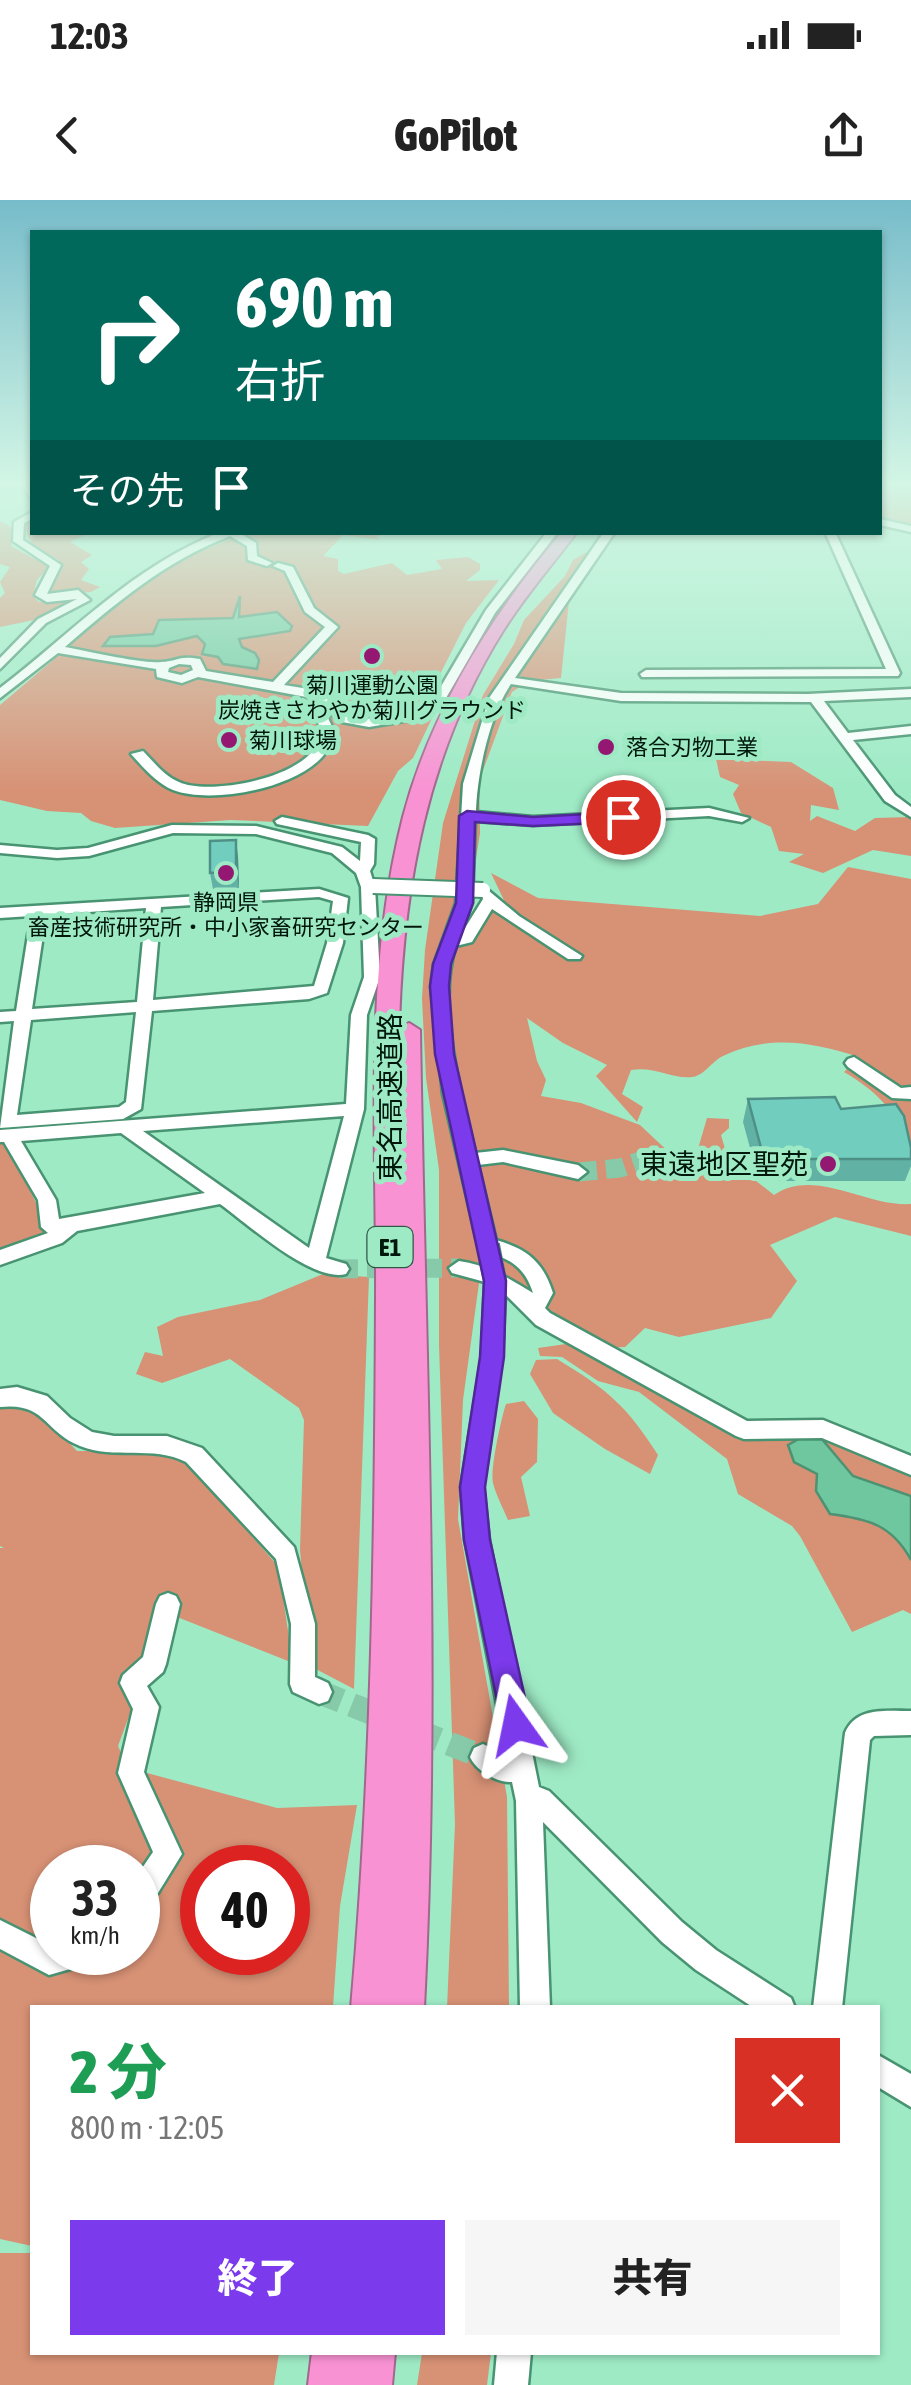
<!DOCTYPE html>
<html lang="ja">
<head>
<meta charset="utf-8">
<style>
	body { margin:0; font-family:"Asap Condensed","Noto Sans JP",sans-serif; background:#f6f6f6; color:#222; height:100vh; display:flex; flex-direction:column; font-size:38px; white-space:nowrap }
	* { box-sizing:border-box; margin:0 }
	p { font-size:32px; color:#767676 }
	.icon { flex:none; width:55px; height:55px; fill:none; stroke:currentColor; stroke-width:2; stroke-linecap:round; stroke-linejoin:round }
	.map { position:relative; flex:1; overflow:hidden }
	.panel { position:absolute; left:30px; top:1805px; width:850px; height:350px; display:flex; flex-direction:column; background:#fff; border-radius:0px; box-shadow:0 2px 8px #0004 }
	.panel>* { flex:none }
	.banner { position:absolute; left:30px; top:30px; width:852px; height:305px; border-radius:0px; box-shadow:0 2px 8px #0004; background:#00695c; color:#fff; overflow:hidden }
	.speed { position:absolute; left:30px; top:1645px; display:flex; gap:20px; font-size:50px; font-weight:700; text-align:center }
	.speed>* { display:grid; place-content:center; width:130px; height:130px; border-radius:50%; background:#fff; box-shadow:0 2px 8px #0004; line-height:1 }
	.speed small { font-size:25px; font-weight:400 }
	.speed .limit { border:15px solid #d22; background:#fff; color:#111 }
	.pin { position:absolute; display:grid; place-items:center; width:85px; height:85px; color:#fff; margin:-42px; border:5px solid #fff; border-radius:50%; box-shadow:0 2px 10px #0007 }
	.me { position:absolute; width:110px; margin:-55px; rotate:348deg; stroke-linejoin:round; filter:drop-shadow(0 0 8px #0008) }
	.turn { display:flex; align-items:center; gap:35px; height:210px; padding:0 40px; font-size:45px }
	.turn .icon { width:130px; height:130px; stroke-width:2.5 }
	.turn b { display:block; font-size:70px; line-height:85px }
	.then { display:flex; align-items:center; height:95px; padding:0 40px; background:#0003; gap:20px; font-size:38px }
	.round { display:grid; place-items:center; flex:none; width:105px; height:105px; border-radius:0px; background:#f6f6f6 }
	.headline { display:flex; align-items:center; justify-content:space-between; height:170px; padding:0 40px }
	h1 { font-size:60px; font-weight:800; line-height:75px; color:#1e9e55 }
	.button { display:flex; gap:20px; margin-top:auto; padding:20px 40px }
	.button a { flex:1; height:115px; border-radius:0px; background:#7c3aed; color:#fff; font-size:40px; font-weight:800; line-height:115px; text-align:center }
	.button a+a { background:#f6f6f6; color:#222 }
	.status { display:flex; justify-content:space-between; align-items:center; height:70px; padding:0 50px; background:#fff; direction:ltr }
	.status svg { height:28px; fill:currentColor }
	header { display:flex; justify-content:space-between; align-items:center; height:130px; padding:0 40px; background:#fff; font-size:45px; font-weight:800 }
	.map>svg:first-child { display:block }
	.green { fill:#d79175; fill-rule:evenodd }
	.water { fill:#6ec79e; stroke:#4d9272; stroke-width:2.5 }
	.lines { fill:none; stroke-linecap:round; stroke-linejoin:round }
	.river { fill:#6ec79e; fill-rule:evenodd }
	.minor-tunnel-far1 { stroke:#86caa9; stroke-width:19; stroke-dasharray:19 9; stroke-linecap:butt }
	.minor-tunnel { stroke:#86caa9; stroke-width:24; stroke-dasharray:24 11; stroke-linecap:butt }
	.minor-casing { stroke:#489371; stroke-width:5 }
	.highway-casing { stroke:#a2678d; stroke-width:4 }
	.minor { fill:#fff; fill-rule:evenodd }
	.highway { fill:#f992d3; fill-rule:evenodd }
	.minor-bridge-far1-casing { stroke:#489371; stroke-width:18; stroke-linecap:butt }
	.minor-bridge-casing { stroke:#489371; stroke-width:24; stroke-linecap:butt }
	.minor-bridge-far1 { stroke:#fff; stroke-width:14 }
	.minor-bridge { stroke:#fff; stroke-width:19 }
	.wall { fill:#61b1a4 }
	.shaded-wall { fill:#4f9086 }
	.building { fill:#71cebf; stroke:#4f9086; stroke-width:2.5 }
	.route { fill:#7c3aed; stroke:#51269a; stroke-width:2.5 }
	.poi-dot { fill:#941872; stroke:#9eeac5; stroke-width:4 }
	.labels { text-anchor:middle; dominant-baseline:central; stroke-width:10; stroke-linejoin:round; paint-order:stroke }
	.far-poi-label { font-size:22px; fill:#00180c; stroke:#9eeac5 }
	.shield { fill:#9eeac5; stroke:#2f5744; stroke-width:2.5 }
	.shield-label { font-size:25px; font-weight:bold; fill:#00180c }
	.street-label { font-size:28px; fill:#00180c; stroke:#9eeac5 }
	.poi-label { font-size:28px; fill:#00180c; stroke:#9eeac5; text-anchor:end }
</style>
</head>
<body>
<div class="status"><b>12:03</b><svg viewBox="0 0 49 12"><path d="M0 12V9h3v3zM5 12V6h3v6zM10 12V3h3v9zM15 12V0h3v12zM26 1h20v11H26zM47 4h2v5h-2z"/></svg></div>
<header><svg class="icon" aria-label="back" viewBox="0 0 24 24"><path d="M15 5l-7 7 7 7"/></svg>GoPilot<svg class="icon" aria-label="share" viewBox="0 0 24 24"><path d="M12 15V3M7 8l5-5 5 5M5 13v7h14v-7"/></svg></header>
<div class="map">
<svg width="911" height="2185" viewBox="0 0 911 2185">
	<rect width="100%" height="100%" fill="#9eeac5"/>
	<path class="green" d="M880,286h31v42l-31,-6z
		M32,319v13l102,1 -49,2 -15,7 22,13 -11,7 8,7 -8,11 19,7 -9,5 -42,3 -1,-7 12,-18v-9c-18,-13 -36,-14 -33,-39z
		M0,321l13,7 -2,18 38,21 -12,13 -4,16 6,6 34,-5 2,4 -41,19 -34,7v-29l5,-5 -5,-11 10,-15 -10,-3z
		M245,333h141l-9,3 3,4 -37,-5 -20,21 15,3v12l6,3 48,-11 15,12 35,-6 -6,-9 32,-3 12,7v6l-14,11 33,-1 -33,43 -40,79 9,10 -22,46 -15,13 -30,55 -137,-6 -116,8 -24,-7 -10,-8 -34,-2 -47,-11v-95l163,-138z
		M589,351l-18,31 -10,96 -32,3 -17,11 -33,89 1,52 -16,101 -7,11 11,-6 19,-35 26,15 -22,-46 47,25 222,18 58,-12 30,-37 63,12v267c-16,-35 -34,-55 -67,-74l15,-15c-46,-15 -90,-23 -136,-1 -11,5 -19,20 -31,21 -21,2 -37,-11 -61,-7l-9,24 21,13 -6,15 -41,-46 11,-11 -44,-22 -36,-25 10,43 9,19 -5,16 40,7 59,22 51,48 16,-55 22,1v9l-8,7 7,24 46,36c41,-28 91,12 137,9v32l-76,-19 -65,28 27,36 -26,37 -92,19 -34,-9 -20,19 -19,1 -56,-38 -70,-34 -17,124 -5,119 49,278 2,210 -62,1 8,-184 -16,-479v-175l-13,-92 -4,-79 3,-49 18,-127 40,-128 31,-51 10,-24 41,-44 8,-16z
		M716,559l75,3 42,26 6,22 -28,-5 -1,16 7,-5 38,15 20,-13 36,-1v39l-38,-6 -50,23 -34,-11 15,-8 -25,-3 -8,-24 -30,-14 -8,-19 6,-9 -19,-8z
		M7,943l43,89 -50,21v-109z
		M323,1074l46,3 -15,412 -44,-23 -10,-116 4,-130 -5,-12 -69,-49 -68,24 -26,-9 9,-22 18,4 -6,-29 21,-10 82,-17z
		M573,1143l170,93c27,8 53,-2 80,0 12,1 65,32 88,38v140l-8,-4 -51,22 -52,-96 -8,-10 -54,-32 -11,-35 -88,-67 -41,-11 -36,-24 -22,-1 -2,-8z
		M557,1159c51,31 69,46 101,96l-8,19 -45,-25 -52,-36 -23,-39 6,-14z
		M524,1201l14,18 -1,43 -16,15 9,39 -22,4c-5,-12 -12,-25 -15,-37 -3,-13 8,-64 13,-79z
		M30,1202l47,49h82l25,8 94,107 15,97 -126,-50 -49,133 46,101 -17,-74 130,35 80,-3 -17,101 -7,101 -301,1v238l-32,-7v-290l49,12 13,-8 76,-1v-84h-86v79l-52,-15v-384h4l-4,-2v-142zM202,1668h86v84h-86z
		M0,2053h32v99l247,1 -5,32h-274z
		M422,2153h69l-4,32h-70z"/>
	<path class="water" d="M240,396l-1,21 38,-5 15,14 -2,5 -51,8 3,8 13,6 4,7 -2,9 -34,-5 -5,-7 -16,-3 3,-10 -8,-8 -41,10h-53l7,-9 43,-3 6,-14 74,-2z
		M804,1236l17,2 32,38 58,20v64c-19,-35 -42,-41 -81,-46l-14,-23 1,-17 -23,-12 -6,-17z"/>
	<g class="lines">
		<path class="river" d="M24,286l-1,2 -23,5v-6z"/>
		<path class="minor-tunnel-far1" d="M578,972l42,-4 41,-14
			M339,1069l120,-1"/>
		<path class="minor-tunnel" d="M319,1492l164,65"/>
		<g class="minor-casing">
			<path id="minor" d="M23,286h9v11l-3,-1z
				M32,312v7l-8,4 -1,17 38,25 -14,29 31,-4 12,10 -44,23 -46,46v-11l38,-39 39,-20 -30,3 -12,-7 15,-29 -37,-25 1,-19z
				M880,319l31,7v6l-31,-7z
				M221,332h17l18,11 1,13 15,7 -5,3 -19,-6 -1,-14 -17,-10c-65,25 -114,67 -165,111 23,4 76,17 96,15 18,-1 17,-7 39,-3l6,12 67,11 52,-55 -20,-15 -20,-41 -12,-5 5,-3 15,4 21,41 24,19 -54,58 37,6 26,23 12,5 33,-2 32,-12 9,-5 53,-90 61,-78h11l-63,81 -53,92 -32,15 -41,7 -27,-5 -18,-13 9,20c-2,8 -3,17 -7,23 -25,36 -114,53 -153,38 -17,-7 -30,-23 -42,-36l12,-3c11,11 21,25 36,31 31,15 145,-6 141,-53 -1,-7 -7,-16 -9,-22l10,-5 -4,-3 -119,-22 -16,6 -25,-6 -1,-8 -98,-16 -58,45v-10c71,-54 134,-123 221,-156zM179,464l12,1 2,5 -12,5 -13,-3 1,-4z
				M604,332h11l-100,146 106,15 187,1 103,-5v8l-87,4 24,32 63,-7v8l-58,6 42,55 16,12v10l-26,-16 -74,-99 -190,-1 -110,-17c-22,32 -34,91 -35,128l57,5 176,-9 40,10 -7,4 -33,-6 -176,9 -58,-4 -3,82 -12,33 23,-37 -7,-9 7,-4 36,30 63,40 -2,3h-12l-76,-50 -20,33 -16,4c-20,56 5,149 19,207l28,-3 75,15 9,7 -9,7 -75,-17 -25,3 18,75c32,9 47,22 57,53l-8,15 5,5 197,108 76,-1 88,36v19l-89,-37 -78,1 -8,-3 -200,-111 -31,-31 -3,63 -19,130 6,53 50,247 10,4 133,131 34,28 75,48 4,10h-41l-58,-38 -34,-28 -119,-120 7,186h-30l-4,-207 -4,-19c-14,1 -36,-11 -42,-25l4,-9 9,-4 24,12 -42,-216 -4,-53 21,-130 3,-75 -33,-9 -3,-5 10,-7c29,4 51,18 74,32 -9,-28 -25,-35 -52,-43l-3,-5 -35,-151 -12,-107 3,-23 22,-61 7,-119 26,-86z
				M825,332h10l65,141 -2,3 -256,1 -2,-3 6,-4 240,-1z
				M282,617l86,18 7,4 -1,25 -4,7 5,16 5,90 -13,38 -3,94 -38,149 20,6 3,5 -3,5c-34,9 -98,-50 -126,-70l-143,27 -15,12 -62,22v-15l48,-17 -7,-6 -3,-27 -34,-58h-4v-12l346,-26 5,-89 13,-38 -3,-90 -5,-14 -24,-20 -76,-19 -83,-1 -84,23 -32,2 -57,-5v-8l57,5 31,-2 84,-23 84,1 86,21 18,14 1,-19 -84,-18 -2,-3zM344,916l-35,132 -166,-117zM121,933l84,60 -146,26 -3,-19 -35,-59z
				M319,689l29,9 -5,45 -16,50 -18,6 -157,12 -11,98 -18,10 -123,9 14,-107 -14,1v-10l16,-1 15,-95 -31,2v-10zM319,697l14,4 -6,42 -13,43 -161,14 8,-93zM146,708l-9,94 -105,7 14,-94zM136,812l-10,90 -7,5 -102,8 14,-95z
				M854,857l47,31 10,-1v12l-19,-1 -44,-31 -3,-4 3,-4z
				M17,1187l30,9 23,22 22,14 22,4h53l35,12 92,99 21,77v53l13,6 4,9 -4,9 -9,3 -26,-12 -3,-8 1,-60 -15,-65 -90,-97c-33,-17 -72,-2 -106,-16 -37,-15 -34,-44 -80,-39v-18z
				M168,1393l8,3 4,8 -14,60 -3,8 -16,14 12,21 -15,65 38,82 -24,39 -20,12v-31l15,-22 -35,-79 15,-64 -13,-26 3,-8 20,-18 13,-53 4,-8z
				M911,1511v24l-37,1 -4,4 -28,268h-29l32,-275c11,-27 42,-22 66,-22z
				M0,1720l52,26v6h47l-4,10 -46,13 -49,-26z
				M878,1855l33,19v33l-33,-20z
				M497,2152h34l-3,33h-34z"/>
		</g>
		<g class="highway-casing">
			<path id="highway" d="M562,332h15c-25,33 -52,64 -74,99 -76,121 -100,255 -104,396l10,-4 11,7c5,326 21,651 4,978h-73c21,-237 24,-474 25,-711 1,-159 -13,-324 27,-480 28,-107 88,-201 159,-285z
				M312,2152h83l-3,33h-84z"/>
		</g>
		<use href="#minor" class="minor"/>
		<use href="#highway" class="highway"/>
		<g class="minor-bridge-far1-casing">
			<path id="minor-bridge-far1" d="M373,686l110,4"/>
		</g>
		<g class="minor-bridge-casing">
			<path id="minor-bridge" d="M488,1045l7,36"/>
		</g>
		<use href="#minor-bridge-far1" class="minor-bridge-far1"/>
		<use href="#minor-bridge" class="minor-bridge"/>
	</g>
	<path class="wall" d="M238,656l1,32 -26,1 -3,-16z
		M748,899l93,10 70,50v7l-6,15h-146l-16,-59z"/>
	<path class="shaded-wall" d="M236,640l2,16 1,32 -3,-17z"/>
	<path class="building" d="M236,640v31l-26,2v-32z
		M835,897l6,12 55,-5 8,12 7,32v11h-147l-16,-60z"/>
	<linearGradient id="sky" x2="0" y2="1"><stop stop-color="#77bcca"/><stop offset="0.48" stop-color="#d3f6e5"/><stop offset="1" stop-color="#d3f6e5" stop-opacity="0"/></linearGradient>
	<rect width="911" height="592" fill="url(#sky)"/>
	<path class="route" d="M467,611l66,6 90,-5 8,5 -8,5 -90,4 -58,-4 -2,81 -22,61 -2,22 5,68 52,227 -2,76 -19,130 5,53 41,185 -4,10 -11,4 -10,-4 -4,-10 -38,-185 -4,-53 20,-130 4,-76 -49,-227 -5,-68 3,-22 23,-61 3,-87z"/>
	<g class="poi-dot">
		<circle cx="372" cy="456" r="10"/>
		<circle cx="229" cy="540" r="10"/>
		<circle cx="606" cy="547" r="10"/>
		<circle cx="226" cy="673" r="10"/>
		<circle cx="828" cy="964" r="10"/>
	</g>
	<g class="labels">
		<g class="far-poi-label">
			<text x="372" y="485">菊川運動公園<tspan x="372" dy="25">炭焼きさわやか菊川グラウンド</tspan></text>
			<text x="249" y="540" text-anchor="start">菊川球場</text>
			<text x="626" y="547" text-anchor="start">落合刃物工業</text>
			<text x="226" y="702">静岡県<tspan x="226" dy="25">畜産技術研究所・中小家畜研究センター</tspan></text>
		</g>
		<rect class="shield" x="367.5" y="1027" width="45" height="40" rx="8"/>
		<g class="shield-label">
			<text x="390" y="1047">E1</text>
		</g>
		<g class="street-label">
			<text transform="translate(390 897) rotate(-90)">東名高速道路</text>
		</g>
		<g class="poi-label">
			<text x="808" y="964">東遠地区聖苑</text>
		</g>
	</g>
</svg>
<div class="speed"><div>33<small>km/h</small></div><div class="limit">40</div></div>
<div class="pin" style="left:623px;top:617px;background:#d93025"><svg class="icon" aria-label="arrive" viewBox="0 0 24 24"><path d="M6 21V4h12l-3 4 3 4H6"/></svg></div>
<svg class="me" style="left:516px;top:1525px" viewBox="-20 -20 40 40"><path d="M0-17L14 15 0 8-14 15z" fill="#7c3aed" stroke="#fff" stroke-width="4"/></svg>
<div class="banner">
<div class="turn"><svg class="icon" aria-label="right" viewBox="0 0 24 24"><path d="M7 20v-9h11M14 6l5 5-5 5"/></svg><div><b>690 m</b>右折</div></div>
<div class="then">その先<svg class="icon" aria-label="arrive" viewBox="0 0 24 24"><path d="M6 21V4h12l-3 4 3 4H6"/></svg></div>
</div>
<section class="panel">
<div class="headline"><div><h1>2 分</h1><p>800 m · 12:05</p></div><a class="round" style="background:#d93025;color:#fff"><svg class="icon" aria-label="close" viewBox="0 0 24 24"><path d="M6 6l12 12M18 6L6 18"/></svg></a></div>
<div class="button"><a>終了</a><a>共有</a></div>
</section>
</div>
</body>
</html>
